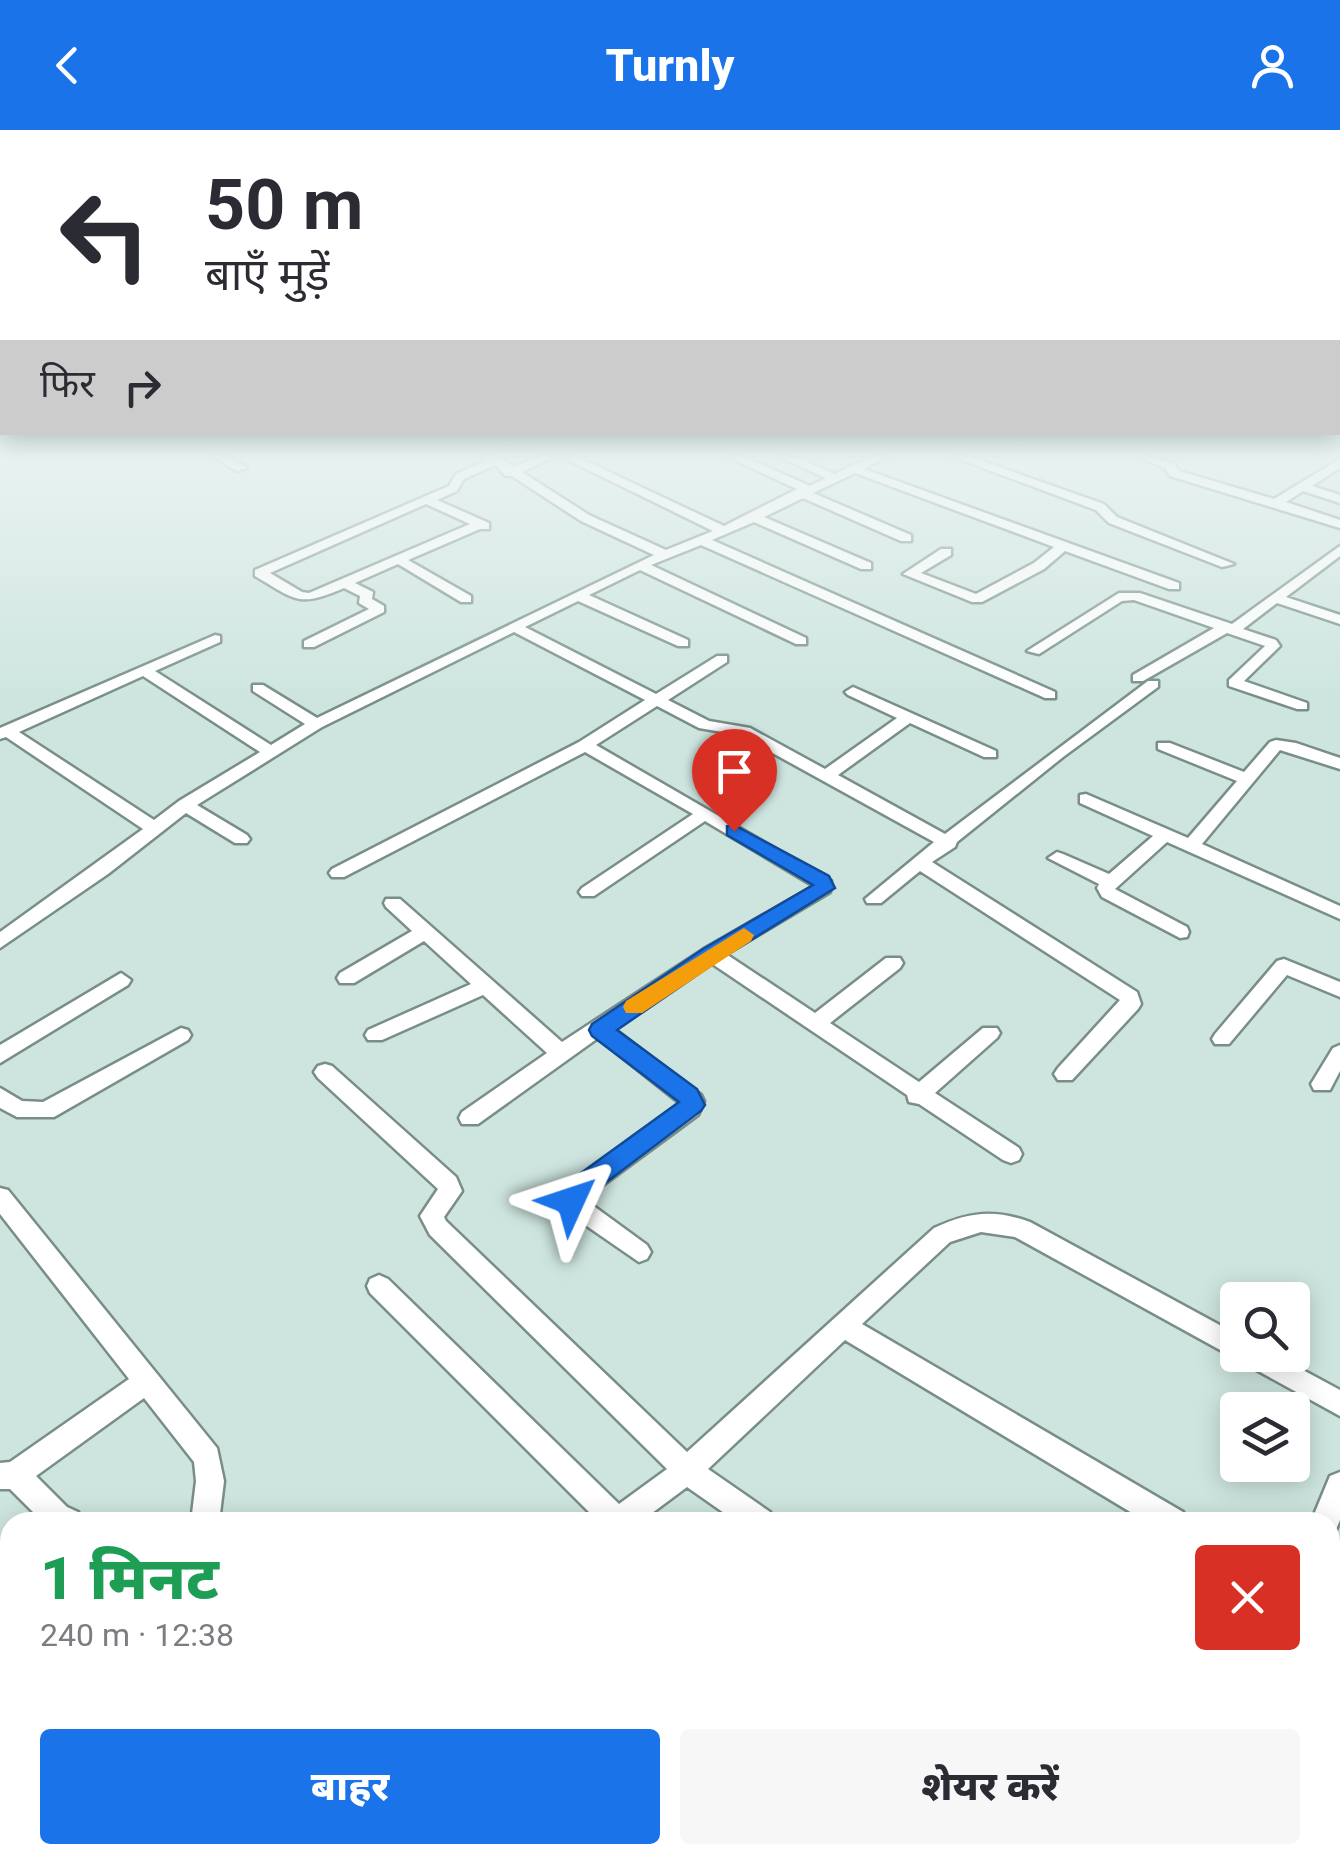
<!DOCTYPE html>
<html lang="hi">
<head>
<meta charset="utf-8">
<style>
	body { margin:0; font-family:Roboto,"Noto Sans Devanagari",sans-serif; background:#f7f7f7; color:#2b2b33; height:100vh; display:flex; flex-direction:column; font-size:38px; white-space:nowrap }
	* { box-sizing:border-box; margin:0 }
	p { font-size:32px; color:#7c7c81 }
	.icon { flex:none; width:55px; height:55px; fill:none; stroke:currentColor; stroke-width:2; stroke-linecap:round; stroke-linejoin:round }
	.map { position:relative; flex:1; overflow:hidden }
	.details { position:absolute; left:0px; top:1382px; width:1340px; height:352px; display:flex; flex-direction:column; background:#fff; border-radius:30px 30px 0 0; box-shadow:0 5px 25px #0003 }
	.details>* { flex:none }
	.banner { position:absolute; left:0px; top:0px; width:1340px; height:305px; box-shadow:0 5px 25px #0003; background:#fff; color:#2b2b33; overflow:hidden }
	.fabs { position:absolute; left:1220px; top:1152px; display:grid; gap:20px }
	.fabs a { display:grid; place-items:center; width:90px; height:90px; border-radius:10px; background:#fff; box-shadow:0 5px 25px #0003; font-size:50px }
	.pin { position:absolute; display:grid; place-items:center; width:85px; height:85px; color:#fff; margin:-102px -42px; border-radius:50% 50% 50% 0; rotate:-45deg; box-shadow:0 0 10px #0007 }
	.pin .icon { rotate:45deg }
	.me { position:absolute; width:110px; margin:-55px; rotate:48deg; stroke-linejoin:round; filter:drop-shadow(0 0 8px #0008) }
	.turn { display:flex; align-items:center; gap:35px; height:210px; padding:0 40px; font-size:45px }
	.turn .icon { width:130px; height:130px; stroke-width:2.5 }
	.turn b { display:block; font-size:70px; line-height:85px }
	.then { display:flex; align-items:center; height:95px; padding:0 40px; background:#0003; gap:20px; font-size:38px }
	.round { display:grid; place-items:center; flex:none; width:105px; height:105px; border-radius:10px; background:#f7f7f7 }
	.headline { display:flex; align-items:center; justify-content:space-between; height:170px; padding:0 40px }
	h1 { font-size:60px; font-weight:800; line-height:75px; color:#1e9e55 }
	.button { display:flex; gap:20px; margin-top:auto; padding:20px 40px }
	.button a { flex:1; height:115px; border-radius:10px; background:#1a73e8; color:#fff; font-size:40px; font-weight:800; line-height:115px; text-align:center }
	.button a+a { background:#f7f7f7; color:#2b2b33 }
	header { display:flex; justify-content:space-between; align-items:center; height:130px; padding:0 40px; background:#1a73e8; color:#fff; font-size:45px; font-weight:800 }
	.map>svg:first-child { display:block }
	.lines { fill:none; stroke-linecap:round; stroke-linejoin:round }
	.minor-casing { stroke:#798e89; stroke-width:5 }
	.minor { fill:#fff; fill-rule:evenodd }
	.route { fill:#1a73e8; stroke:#114b97; stroke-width:2.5 }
	.slow { fill:#f59e0b }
</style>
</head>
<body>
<header><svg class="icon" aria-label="back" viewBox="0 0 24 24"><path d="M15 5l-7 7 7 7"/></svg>Turnly<svg class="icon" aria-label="person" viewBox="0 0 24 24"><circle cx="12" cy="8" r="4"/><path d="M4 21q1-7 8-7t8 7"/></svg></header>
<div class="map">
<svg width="1340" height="1734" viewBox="0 0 1340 1734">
	<rect width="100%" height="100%" fill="#cee5df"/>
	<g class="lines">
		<g class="minor-casing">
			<path id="minor" d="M212,326h15l20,12 -10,3z
				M483,326h14l17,11 26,-11h16l-34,16 67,43 77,35 47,-19 -153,-75h15l149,70 73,-37 -71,-33h16l68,30 16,-8 -49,-22h16l42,18 38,-18h15l-24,13 315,114v6h-10l-104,-38 -21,18 -62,33h-10l-69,-28 38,-25h10v6l-30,18 55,21 58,-31 20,-16 -199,-74 -42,20 98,42v6h-10l-98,-43 -39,19 107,46v6h-10l-107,-47 -42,18 343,152v6h-10l-344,-153 -50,20 155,73v6h-10l-156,-74 -51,25 99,45v6h-10l-100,-45 -53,26 131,67 61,-38h10v6l-59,38 41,21 41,7 75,41 72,-51 -49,-23 -3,-3 8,-5 143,64v6h-12l-74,-34 -72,52 107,59 203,-153h10v6l-95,70 -106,85 -2,5 -23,15 205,130 4,12 -3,5 -66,71h-14l-4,-6 4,-6 62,-68 -200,-129 -39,32h-14l-2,-4 69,-57 -194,-107 -41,-7 -42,-22 -61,39 235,136 -1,11 -104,62 89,59 71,-55h14l3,5 -3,5 -70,55 89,59 64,-54h14l3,5 -3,5 -62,55 84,55 3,6 -3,6 -8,3 -8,-3 -84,-56 -10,-2 -2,-7 -196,-132 -98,65 88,67 3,6 -6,14 -114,84 63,46 4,7 -4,7 -8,3 -74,-51 -7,-14 4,-7 119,-86 -83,-66 -120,86h-16l-3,-6 3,-6 85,-59 -64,-58 -101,45h-14l-3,-5 3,-5 103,-46 -47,-43 -70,42h-14l-3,-5 3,-5 72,-42 -26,-24 -2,-4 2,-4h14l162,143 142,-93 110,-63 -109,-65 -111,75h-12l-3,-4 3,-4 111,-74 -108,-62 -241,125h-12l-3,-4 3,-4 247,-127 66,-42 -131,-68 -192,95 -125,78 50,30 3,4 -3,4h-12l-49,-30 -78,61 -108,74v-16l143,-103 -137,-92 -6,2v-11l215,-93 5,1v6l-65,29 116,74 34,-21 -52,-33v-6h10l54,33 337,-163 -73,-34 -69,-45h-6l-11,-11 -31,14 -7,12 -20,9 52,23v6h-9l-72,31 63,36v6h-10l-63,-38 -43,19 18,9 -1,7 12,7v6l-70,35h-10v-6l65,-32 -10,-6 1,-7 -16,-8c-46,20 -48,12 -89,-12v-6l194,-84 7,-12 31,-14zM426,374l44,20 -161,69 -7,-1 -32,-19zM143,546l117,76 -81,49 -25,19 -135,-88z
				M951,326h17l136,48 13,13 117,47 -12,3 -113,-44 -13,-13z
				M1145,326l29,8 5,7 95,28 66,-40v9l-28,18 28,9v8l-37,-12 -17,11 54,18v8l-170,-52 -5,-8 -20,-8z
				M1340,416v10l-54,41 54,18v9l-63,-21 -34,26 33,11 4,6 -36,35 63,22v6h-10l-68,-23v-6l36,-34 -38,-13 -84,48h-10v-6l81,-47 -80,-28 -12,1 -83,53 -12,-3 92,-58h21l92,31z
				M1276,610l20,3 44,15v11l-60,-19 -78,94 138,62v13l-173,-77 -52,47 72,38 2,5 -2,5 -7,1 -78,-41 -5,-9 2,-4 -51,-26 9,-6 6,2 46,20 44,-38 -73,-33v-8l6,-1 102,44 49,-57 -79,-32v-6h12l74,29 26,-30z
				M1284,829l56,23v15l-53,-22 -58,69h-14l-3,-5 3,-5 62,-73z
				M121,843l10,7 -3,5 -128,78v-18z
				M181,898l7,2 3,5 -3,5 -134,77h-37l-17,-9v-20l22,13 21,1z
				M1340,915v26l-10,19h-16l-3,-6 22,-36z
				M325,934l7,2 124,111 6,14 -18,26 2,4 241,231 247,-224c35,-16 60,-19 96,-6l208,113v20h37l65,35v26l-325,-179 -34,-5 -31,10 -88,82 321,188 4,10h-40l-302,-182 -137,129 62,43 4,10h-37l-50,-35 -47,35h-41l-229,-229 -3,-7 3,-7 9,-4 9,4 231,225 48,-35 -237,-234 -10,-19 18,-27 -120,-111 -4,-6 4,-6z
				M0,1058l8,2 209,258 7,33 -5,41h-28l5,-41 -2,-19 -50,-64 -108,78 31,31 11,5 4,10h-39l-33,-33h-10v-26l10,-1 119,-83 -129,-165z
				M1340,1342v48l-5,12 -5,2v-12h-19l19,-46z
				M10,1504v36l-10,4v-36z
				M10,1695v30h10l-8,7 -12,2v-34z
				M407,1725h39l-4,9h-39z"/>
		</g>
		<use href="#minor" class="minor"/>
	</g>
	<linearGradient id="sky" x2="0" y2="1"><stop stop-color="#6bb9d0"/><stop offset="0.57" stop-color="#e9f3f1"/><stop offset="1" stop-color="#e9f3f1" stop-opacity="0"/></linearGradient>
	<rect width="1340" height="569" fill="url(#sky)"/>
	<path class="route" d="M734,695l95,51 6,12 -116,72 -102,70 80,59 8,16 -4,6 -117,88 -4,9 -9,4 -10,-4 -3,-7 5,-15 116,-84 -87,-66 -3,-6 3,-6 111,-75 110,-64 -86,-50v-9z"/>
	<path class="slow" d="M744,798l10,7 -3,6 -109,72h-16l-3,-6 3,-6z"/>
</svg>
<div class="fabs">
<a><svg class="icon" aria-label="search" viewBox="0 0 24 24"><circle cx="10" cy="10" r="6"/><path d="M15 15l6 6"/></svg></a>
<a><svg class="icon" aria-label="layers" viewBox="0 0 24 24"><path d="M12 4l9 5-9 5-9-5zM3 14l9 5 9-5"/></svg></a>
</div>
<div class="pin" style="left:734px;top:701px;background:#d93025"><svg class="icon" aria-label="arrive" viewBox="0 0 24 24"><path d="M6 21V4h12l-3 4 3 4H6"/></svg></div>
<svg class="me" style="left:571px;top:1071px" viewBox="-20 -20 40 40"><path d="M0-17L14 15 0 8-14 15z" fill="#1a73e8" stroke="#fff" stroke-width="4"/></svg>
<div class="banner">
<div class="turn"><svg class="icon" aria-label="left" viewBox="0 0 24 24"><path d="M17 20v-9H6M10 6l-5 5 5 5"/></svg><div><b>50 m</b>बाएँ मुड़ें</div></div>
<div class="then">फिर<svg class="icon" aria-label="right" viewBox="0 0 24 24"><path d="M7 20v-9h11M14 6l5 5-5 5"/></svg></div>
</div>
<section class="details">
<div class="headline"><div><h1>1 मिनट</h1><p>240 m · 12:38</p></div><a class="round" style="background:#d93025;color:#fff"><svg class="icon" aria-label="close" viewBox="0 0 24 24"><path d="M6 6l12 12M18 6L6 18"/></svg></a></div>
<div class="button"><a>बाहर</a><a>शेयर करें</a></div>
</section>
</div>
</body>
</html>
